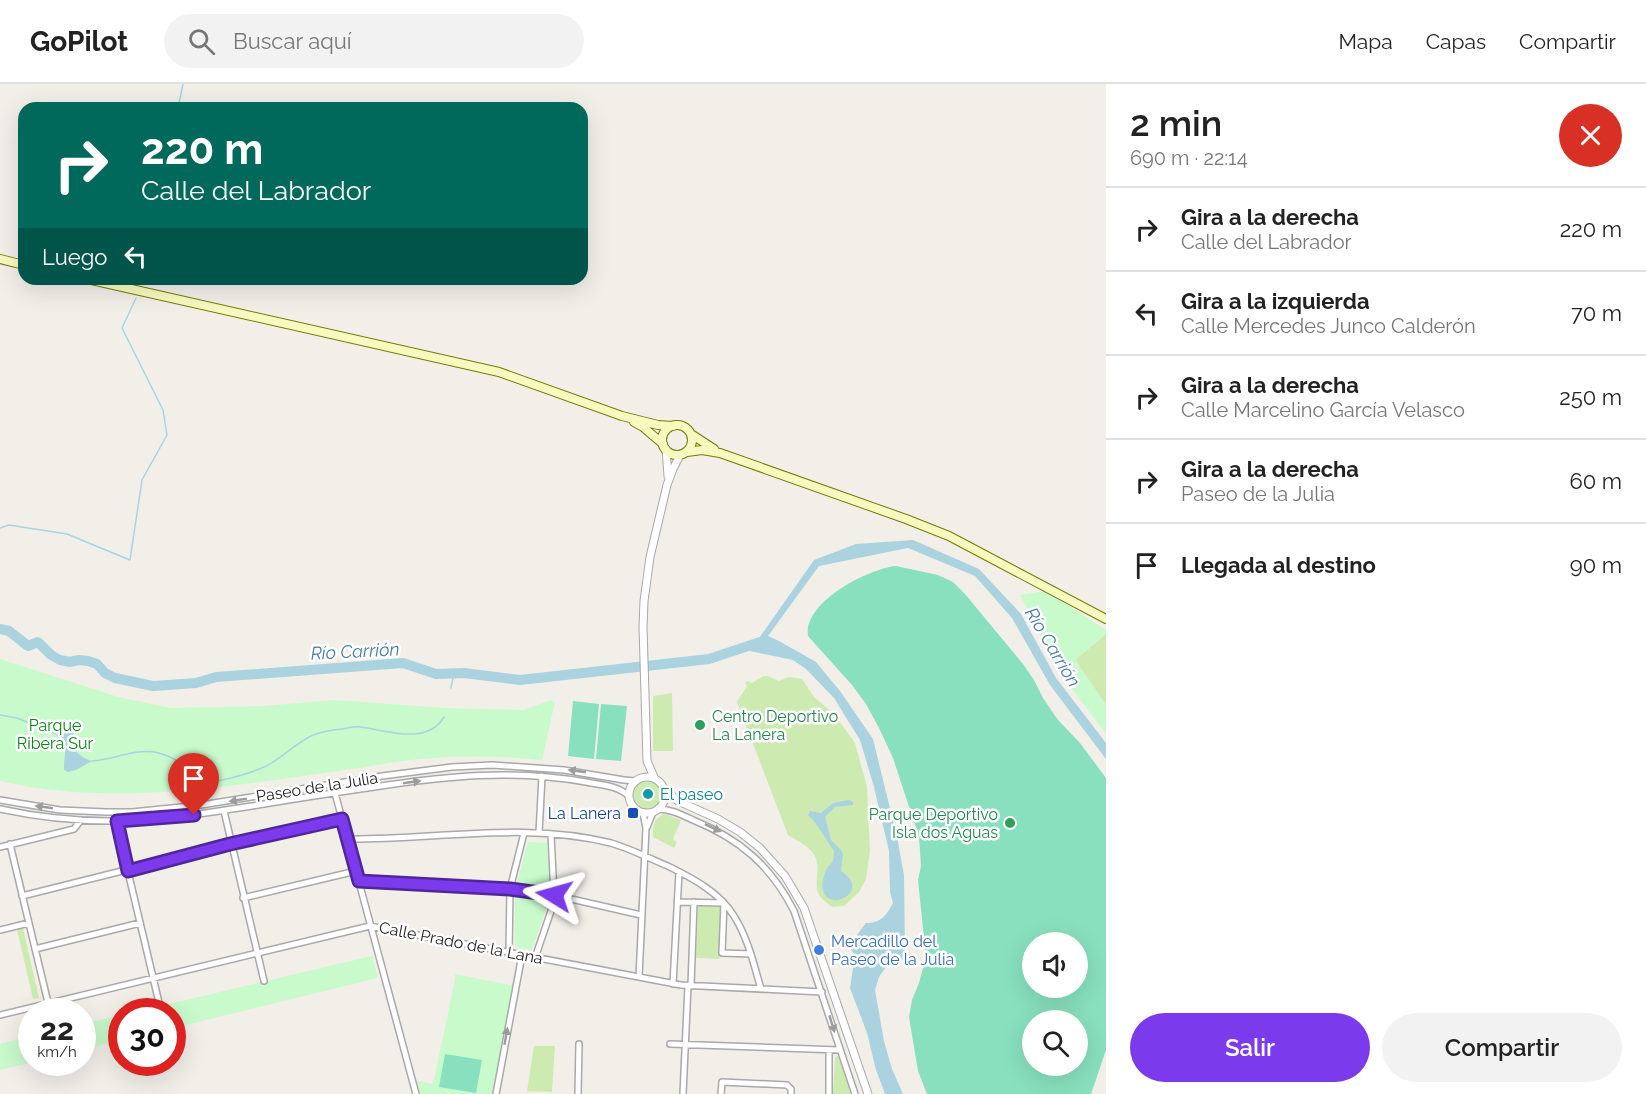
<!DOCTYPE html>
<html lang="es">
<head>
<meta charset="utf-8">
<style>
	body { margin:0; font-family:Raleway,sans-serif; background:#f2f2f2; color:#222; height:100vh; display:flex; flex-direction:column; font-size:22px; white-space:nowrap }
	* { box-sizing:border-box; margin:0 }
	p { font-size:20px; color:#767676 }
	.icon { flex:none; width:33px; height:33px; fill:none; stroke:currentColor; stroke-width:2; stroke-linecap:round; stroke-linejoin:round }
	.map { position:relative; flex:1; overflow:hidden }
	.panel { display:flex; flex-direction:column; background:#fff; width:540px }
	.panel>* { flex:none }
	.guide { position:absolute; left:18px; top:18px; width:570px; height:183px; border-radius:18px; box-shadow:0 6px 24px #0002; background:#00695c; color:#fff; overflow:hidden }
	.buttons { position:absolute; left:1022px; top:848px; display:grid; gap:12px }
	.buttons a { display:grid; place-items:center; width:66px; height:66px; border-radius:50%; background:#fff; box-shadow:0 6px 24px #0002; font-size:30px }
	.speed { position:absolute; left:18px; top:914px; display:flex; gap:12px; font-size:30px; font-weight:700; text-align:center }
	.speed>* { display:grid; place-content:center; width:78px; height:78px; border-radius:50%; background:#fff; box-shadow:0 6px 24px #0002; line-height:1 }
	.speed small { font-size:15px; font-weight:400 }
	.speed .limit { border:9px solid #d22; background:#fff; color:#111 }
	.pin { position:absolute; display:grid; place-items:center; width:51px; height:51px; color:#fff; margin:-62px -26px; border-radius:50% 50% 50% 0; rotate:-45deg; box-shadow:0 0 6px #0007 }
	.pin .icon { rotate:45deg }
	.me { position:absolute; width:66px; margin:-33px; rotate:278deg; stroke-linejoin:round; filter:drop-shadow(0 0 4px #0008) }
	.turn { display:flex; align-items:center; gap:21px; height:126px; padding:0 24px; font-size:27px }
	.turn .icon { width:78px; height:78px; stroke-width:2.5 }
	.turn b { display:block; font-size:42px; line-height:51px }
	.then { display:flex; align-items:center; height:57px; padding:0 24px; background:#0003; gap:12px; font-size:22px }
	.round { display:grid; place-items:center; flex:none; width:63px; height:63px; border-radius:32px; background:#f2f2f2 }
	.overview { display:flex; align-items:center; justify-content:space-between; height:102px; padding:0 24px }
	h1 { font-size:36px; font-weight:600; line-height:45px }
	.cta { display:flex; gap:12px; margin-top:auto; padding:12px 24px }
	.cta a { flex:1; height:69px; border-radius:36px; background:#7c3aed; color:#fff; font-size:24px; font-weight:600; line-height:69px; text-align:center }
	.cta a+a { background:#f2f2f2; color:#222 }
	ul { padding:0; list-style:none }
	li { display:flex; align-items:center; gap:18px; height:84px; padding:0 24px; border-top:2px solid #e0e0e0 }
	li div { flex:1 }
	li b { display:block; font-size:22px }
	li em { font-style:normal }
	header { display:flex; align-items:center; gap:36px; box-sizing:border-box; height:84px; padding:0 30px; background:#fff; border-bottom:2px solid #e0e0e0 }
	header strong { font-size:28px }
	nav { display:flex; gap:33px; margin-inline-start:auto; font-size:21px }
	.search { width:420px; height:54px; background:#f2f2f2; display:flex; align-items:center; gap:15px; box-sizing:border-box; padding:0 21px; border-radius:33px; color:#767676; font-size:22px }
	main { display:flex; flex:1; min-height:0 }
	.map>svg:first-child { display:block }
	.grass { fill:#cdebb0 }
	.park { fill:#c8facc }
	.pitch { fill:#88e0be; fill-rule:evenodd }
	.water { fill:#aad3df }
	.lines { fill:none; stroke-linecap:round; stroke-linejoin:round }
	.stream { stroke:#aad3df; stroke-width:1.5 }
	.river { stroke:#aad3df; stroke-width:10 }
	.minor-casing { stroke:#a9a9a9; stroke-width:8 }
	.tertiary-casing { stroke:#a9a9a9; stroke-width:9 }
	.secondary-casing { stroke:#707d05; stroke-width:10 }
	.minor { stroke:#fff; stroke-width:5 }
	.tertiary { stroke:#fff; stroke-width:7 }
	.secondary { stroke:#f7fabf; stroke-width:8 }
	.oneway { fill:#9c9c9c }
	.route-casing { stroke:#51269a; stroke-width:15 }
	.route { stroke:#7c3aed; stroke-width:10 }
	.leisure-dot { fill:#2e9e5b; stroke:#fff; stroke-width:2 }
	.culture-dot { fill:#0f9aa8; stroke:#fff; stroke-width:2 }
	.transit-dot { fill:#1a4fb4; stroke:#fff; stroke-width:2 }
	.shop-dot { fill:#3f7fe0; stroke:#fff; stroke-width:2 }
	.labels { text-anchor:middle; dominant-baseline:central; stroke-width:5; stroke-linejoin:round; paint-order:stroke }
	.leisure-label { font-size:16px; fill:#27864d; stroke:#fff; text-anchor:start }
	.park-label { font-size:16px; fill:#0c8416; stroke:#fff }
	.street-label { font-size:16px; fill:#222; stroke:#fff }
	.culture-label { font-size:16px; fill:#0d838f; stroke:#fff; text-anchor:start }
	.transit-label { font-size:16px; fill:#164399; stroke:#fff; text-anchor:end }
	.shop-label { font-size:16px; fill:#366cbe; stroke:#fff; text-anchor:start }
	.water-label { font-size:18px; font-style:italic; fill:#4a7aab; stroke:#fff }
</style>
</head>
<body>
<header>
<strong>GoPilot</strong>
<div class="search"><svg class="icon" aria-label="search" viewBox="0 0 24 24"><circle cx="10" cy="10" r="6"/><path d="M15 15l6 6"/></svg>Buscar aquí</div>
<nav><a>Mapa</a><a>Capas</a><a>Compartir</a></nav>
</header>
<main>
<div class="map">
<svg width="1106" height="1010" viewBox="0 0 1106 1010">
	<rect width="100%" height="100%" fill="#f2efe9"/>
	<path class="grass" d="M1106,550v71l-31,-45z
		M763,592h5l11,5 10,-4 13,2 12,18 20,17 21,29 12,44 3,64 -4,28 -7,13 -15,14 -12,1c-6,-5 -14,-10 -15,-18 -2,-14 5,-25 -5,-37 -6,-8 -16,-12 -24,-17l-51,-133 10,-16 -2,-3 3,-2 4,2z
		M672,609l1,58h-20v-55z
		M629 711a18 18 0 1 1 36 0a18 18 0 1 1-36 0Z
		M665,730l16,6 -8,19 4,3 -3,6 -21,-11c0,-11 0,-19 12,-23z
		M698,822l23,1 -2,52 -23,-1z
		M23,844l16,70 -6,1 -16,-69z
		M534,962h21l-3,46 -25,-1z
		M838,972l13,38h-18l2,-37z"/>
	<path class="park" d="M1046,507l60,39v4l-31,26 31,45v29l-46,-61 -40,-78z
		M0,575l118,38 53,11 92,-2 72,-6 109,8 80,2 27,-10 4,2 -13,58c-41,-4 -82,-5 -122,-1 -23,2 -46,7 -68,10 -116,16 -236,39 -352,12z
		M528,758l19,1 3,44 -33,-4z
		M515,813l34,3 -17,50 -17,-3z
		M372,872l6,22 -205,50 -1,-17h-33z
		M455,890l60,12 -19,108h-80l-3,-10 5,-3 15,3 22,-104z
		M121,931v25l-38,10v-26z
		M31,952l1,26h1l-33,8v-26z"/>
	<path class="pitch" d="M896,482l42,9 15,7 12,12 58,70 11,16 9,18 15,22 22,23 26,35v272l-15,44h-164l-9,-23 -9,-54 3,-17 7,-17 7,-26 -8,-77 3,-14 -2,-29 -26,-79 -14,-30 -13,-24 -14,-19 -44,-49c-5,-34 60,-67 88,-70zM1032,858h45v45h-45zM1032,936h45v45h-45z
		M573,617l26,3 -5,55 -26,-3z
		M601,620l26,2 -6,55 -25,-2z
		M445,970l37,6 -6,33 -37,-6z"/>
	<path class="water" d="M913,456l66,29 42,45 35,64 50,65v16l-56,-74 -38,-67 -37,-42 -67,-28 -89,18 -51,70 11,5 37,21 24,29 33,48 24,98 7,38 1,77 -2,8 -17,7 -7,10 -4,13 9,51 8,28 11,25h-18l-9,-24 -9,-37 -17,-45 5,-33 -5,-7c3,-9 10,-17 16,-25 15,0 20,-7 27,-20l-3,-11 -1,-41 -15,-64 -14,-47 -26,-42 -28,-29 -13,-9 -43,-9 64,-91 42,-16z
		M72,646l2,3 -1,7 2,11 9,7 8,3 -16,9 -8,2 -4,-2c-1,-16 7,-23 -8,-35l5,-3z
		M849,716l4,2v3l-18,2 -10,10 6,23 10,10 2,4 -2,17c3,2 8,6 10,10 8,16 -23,29 -28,9 -2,-7 1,-17 5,-23 1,-1 5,-5 5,-7 1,-1 1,-8 1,-9 -9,-12 -15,-26 -26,-36l2,-4 11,2 12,-10z"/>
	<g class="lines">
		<path class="stream" d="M178,24l5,-24
			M138,201l2,-6
			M0,444l9,-3 58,9 63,26 12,-80 25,-45 -4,-25 -41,-82 14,-30
			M451,604l3,-15
			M0,631l17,3 40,16
			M92,677c21,-1 41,-12 63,-9 8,2 19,6 25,11 7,8 12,19 24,19 14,1 57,-11 69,-20 13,-8 24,-19 38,-26 8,-4 21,-6 31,-7 5,-1 12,-3 18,-2 26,3 67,19 84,-10"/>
		<path class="river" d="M0,545l9,2 19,15 10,-4 13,13 9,5 10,2 9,-2 9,1 9,3 8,9 10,5 38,8 43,-3 20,-6 187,-14 33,11 28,-1 56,7 189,-21 51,-17 5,2"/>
		<g class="minor-casing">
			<path id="minor" d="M335,709l81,301
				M0,716l60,10 46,2h26l69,-7 181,-29 70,-9 40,-2 72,5 60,10 11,1
				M0,725c55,12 111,15 167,9 29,-3 57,-8 85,-12 41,-7 81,-13 122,-19 73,-11 138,-18 212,-5 14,3 31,3 43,14
				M658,725c13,0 24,6 35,11 47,19 78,46 101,91l61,183
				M224,727l40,170
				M116,737l44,186
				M647,743l6,-15
				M539,749l3,-57
				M347,755c87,1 178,-18 264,4 20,6 40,16 59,24 24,12 50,26 64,49 14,22 20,49 27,73
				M10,760l40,167
				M0,763l74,-18 7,-9
				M359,797l174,11 21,3 87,20
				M22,812l208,-52 112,-25
				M243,814l113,-27
				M677,818l47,1 -2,50 29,1
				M0,846l29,-7
				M35,865l105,-26
				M509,868l1,-63 14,-56
				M535,874l16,-47 3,-16 -3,-61
				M639,893l7,-149 -3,-15
				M673,900l6,-112
				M691,902l3,-84
				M0,931l370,-89 311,59 141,7
				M670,960l169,6
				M496,1010l26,-139
				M578,1010l1,-50
				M683,1010l5,-108
				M721,1010l1,-12 65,3 4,4v5
				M829,1010v-44"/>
		</g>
		<g class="tertiary-casing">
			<path id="tertiary" d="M666,365l2,27
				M629 711a18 18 0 1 1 36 0a18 18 0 1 1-36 0Z
				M654,693l-7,-16 -4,-134 1,-26 6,-44 17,-72 6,-16 7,-14
				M665,706l13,11 40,18 22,13 20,16 25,28 19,32 64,186"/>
		</g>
		<g class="secondary-casing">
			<path id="secondary" d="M0,175l24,6
				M87,195l412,93 123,44 36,9 15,1
				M634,338l9,5 20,17
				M662 356a15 15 0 1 1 30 0a15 15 0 1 1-30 0Z
				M691,350l23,15
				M687,368l15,-2 18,3 186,66 43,17 157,83"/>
		</g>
		<use href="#minor" class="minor"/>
		<use href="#tertiary" class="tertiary"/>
		<use href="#secondary" class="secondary"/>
	</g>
	<defs><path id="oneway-solid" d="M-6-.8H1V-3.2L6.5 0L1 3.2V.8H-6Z" transform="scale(1.5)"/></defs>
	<g class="oneway">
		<use href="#oneway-solid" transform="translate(577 687) rotate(-172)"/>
		<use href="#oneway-solid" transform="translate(412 698) rotate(-8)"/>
		<use href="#oneway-solid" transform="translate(238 716) rotate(171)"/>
		<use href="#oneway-solid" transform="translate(44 723) rotate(-172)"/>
		<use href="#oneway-solid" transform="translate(713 744) rotate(25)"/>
		<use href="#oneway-solid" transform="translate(832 940) rotate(73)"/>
		<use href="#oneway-solid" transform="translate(506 952) rotate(-80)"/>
	</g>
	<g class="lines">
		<g class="route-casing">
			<path id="route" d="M194,731l-77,6 11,50 102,-27 112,-25 17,62 151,8 44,6"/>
		</g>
		<use href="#route" class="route"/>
	</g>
	<g class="leisure-dot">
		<circle cx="700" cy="641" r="6"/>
		<circle cx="1010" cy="739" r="6"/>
	</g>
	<circle class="culture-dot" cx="648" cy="710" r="6"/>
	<rect class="transit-dot" x="627" y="723" width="12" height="12" rx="3"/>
	<circle class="shop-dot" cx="819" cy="866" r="6"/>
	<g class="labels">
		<g class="leisure-label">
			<text x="712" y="632">Centro Deportivo<tspan x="712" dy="18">La Lanera</tspan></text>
			<text x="998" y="730" text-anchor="end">Parque Deportivo<tspan x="998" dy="18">Isla dos Aguas</tspan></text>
		</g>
		<g class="park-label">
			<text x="55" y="641">Parque<tspan x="55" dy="18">Ribera Sur</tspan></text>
		</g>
		<g class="street-label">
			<text transform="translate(317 703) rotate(-9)">Paseo de la Julia</text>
			<text transform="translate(461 859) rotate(11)">Calle Prado de la Lana</text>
		</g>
		<g class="culture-label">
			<text x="660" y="710">El paseo</text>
		</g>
		<g class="transit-label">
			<text x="621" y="729">La Lanera</text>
		</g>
		<g class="shop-label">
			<text x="831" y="857">Mercadillo del<tspan x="831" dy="18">Paseo de la Julia</tspan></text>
		</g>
		<g class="water-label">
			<text transform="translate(1053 563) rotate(59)">Río Carrión</text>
			<text transform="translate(355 567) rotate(-3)">Río Carrión</text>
		</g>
	</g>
</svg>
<div class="buttons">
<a><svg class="icon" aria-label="sound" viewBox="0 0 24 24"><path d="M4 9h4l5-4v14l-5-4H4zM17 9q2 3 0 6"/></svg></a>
<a><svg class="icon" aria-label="search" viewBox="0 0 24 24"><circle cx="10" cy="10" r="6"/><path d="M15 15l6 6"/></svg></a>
</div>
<div class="speed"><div>22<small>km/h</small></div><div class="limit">30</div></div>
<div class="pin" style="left:194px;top:731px;background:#d93025"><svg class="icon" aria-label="arrive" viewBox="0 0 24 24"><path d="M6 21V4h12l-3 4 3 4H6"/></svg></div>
<svg class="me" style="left:554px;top:811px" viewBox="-20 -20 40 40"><path d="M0-17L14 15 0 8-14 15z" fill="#7c3aed" stroke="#fff" stroke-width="4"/></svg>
<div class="guide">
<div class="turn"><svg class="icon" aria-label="right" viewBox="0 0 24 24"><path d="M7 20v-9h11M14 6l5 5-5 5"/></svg><div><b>220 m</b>Calle del Labrador</div></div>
<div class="then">Luego<svg class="icon" aria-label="left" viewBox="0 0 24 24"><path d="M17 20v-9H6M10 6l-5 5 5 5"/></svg></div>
</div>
</div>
<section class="panel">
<div class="overview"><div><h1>2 min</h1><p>690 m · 22:14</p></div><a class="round" style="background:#d93025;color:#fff"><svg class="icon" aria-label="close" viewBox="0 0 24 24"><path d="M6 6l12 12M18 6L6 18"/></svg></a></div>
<ul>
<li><svg class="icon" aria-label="right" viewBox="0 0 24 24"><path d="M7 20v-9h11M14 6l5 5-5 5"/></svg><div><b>Gira a la derecha</b><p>Calle del Labrador</p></div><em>220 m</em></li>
<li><svg class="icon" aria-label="left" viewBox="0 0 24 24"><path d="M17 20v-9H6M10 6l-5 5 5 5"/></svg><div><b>Gira a la izquierda</b><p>Calle Mercedes Junco Calderón</p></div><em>70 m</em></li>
<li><svg class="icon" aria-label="right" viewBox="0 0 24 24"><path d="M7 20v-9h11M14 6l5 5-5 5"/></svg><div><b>Gira a la derecha</b><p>Calle Marcelino García Velasco</p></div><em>250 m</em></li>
<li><svg class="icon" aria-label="right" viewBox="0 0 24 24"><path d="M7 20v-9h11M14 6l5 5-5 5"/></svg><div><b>Gira a la derecha</b><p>Paseo de la Julia</p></div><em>60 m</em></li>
<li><svg class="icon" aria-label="arrive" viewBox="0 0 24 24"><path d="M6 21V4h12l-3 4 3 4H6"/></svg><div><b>Llegada al destino</b></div><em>90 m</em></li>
</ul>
<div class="cta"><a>Salir</a><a>Compartir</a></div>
</section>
</main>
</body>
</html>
